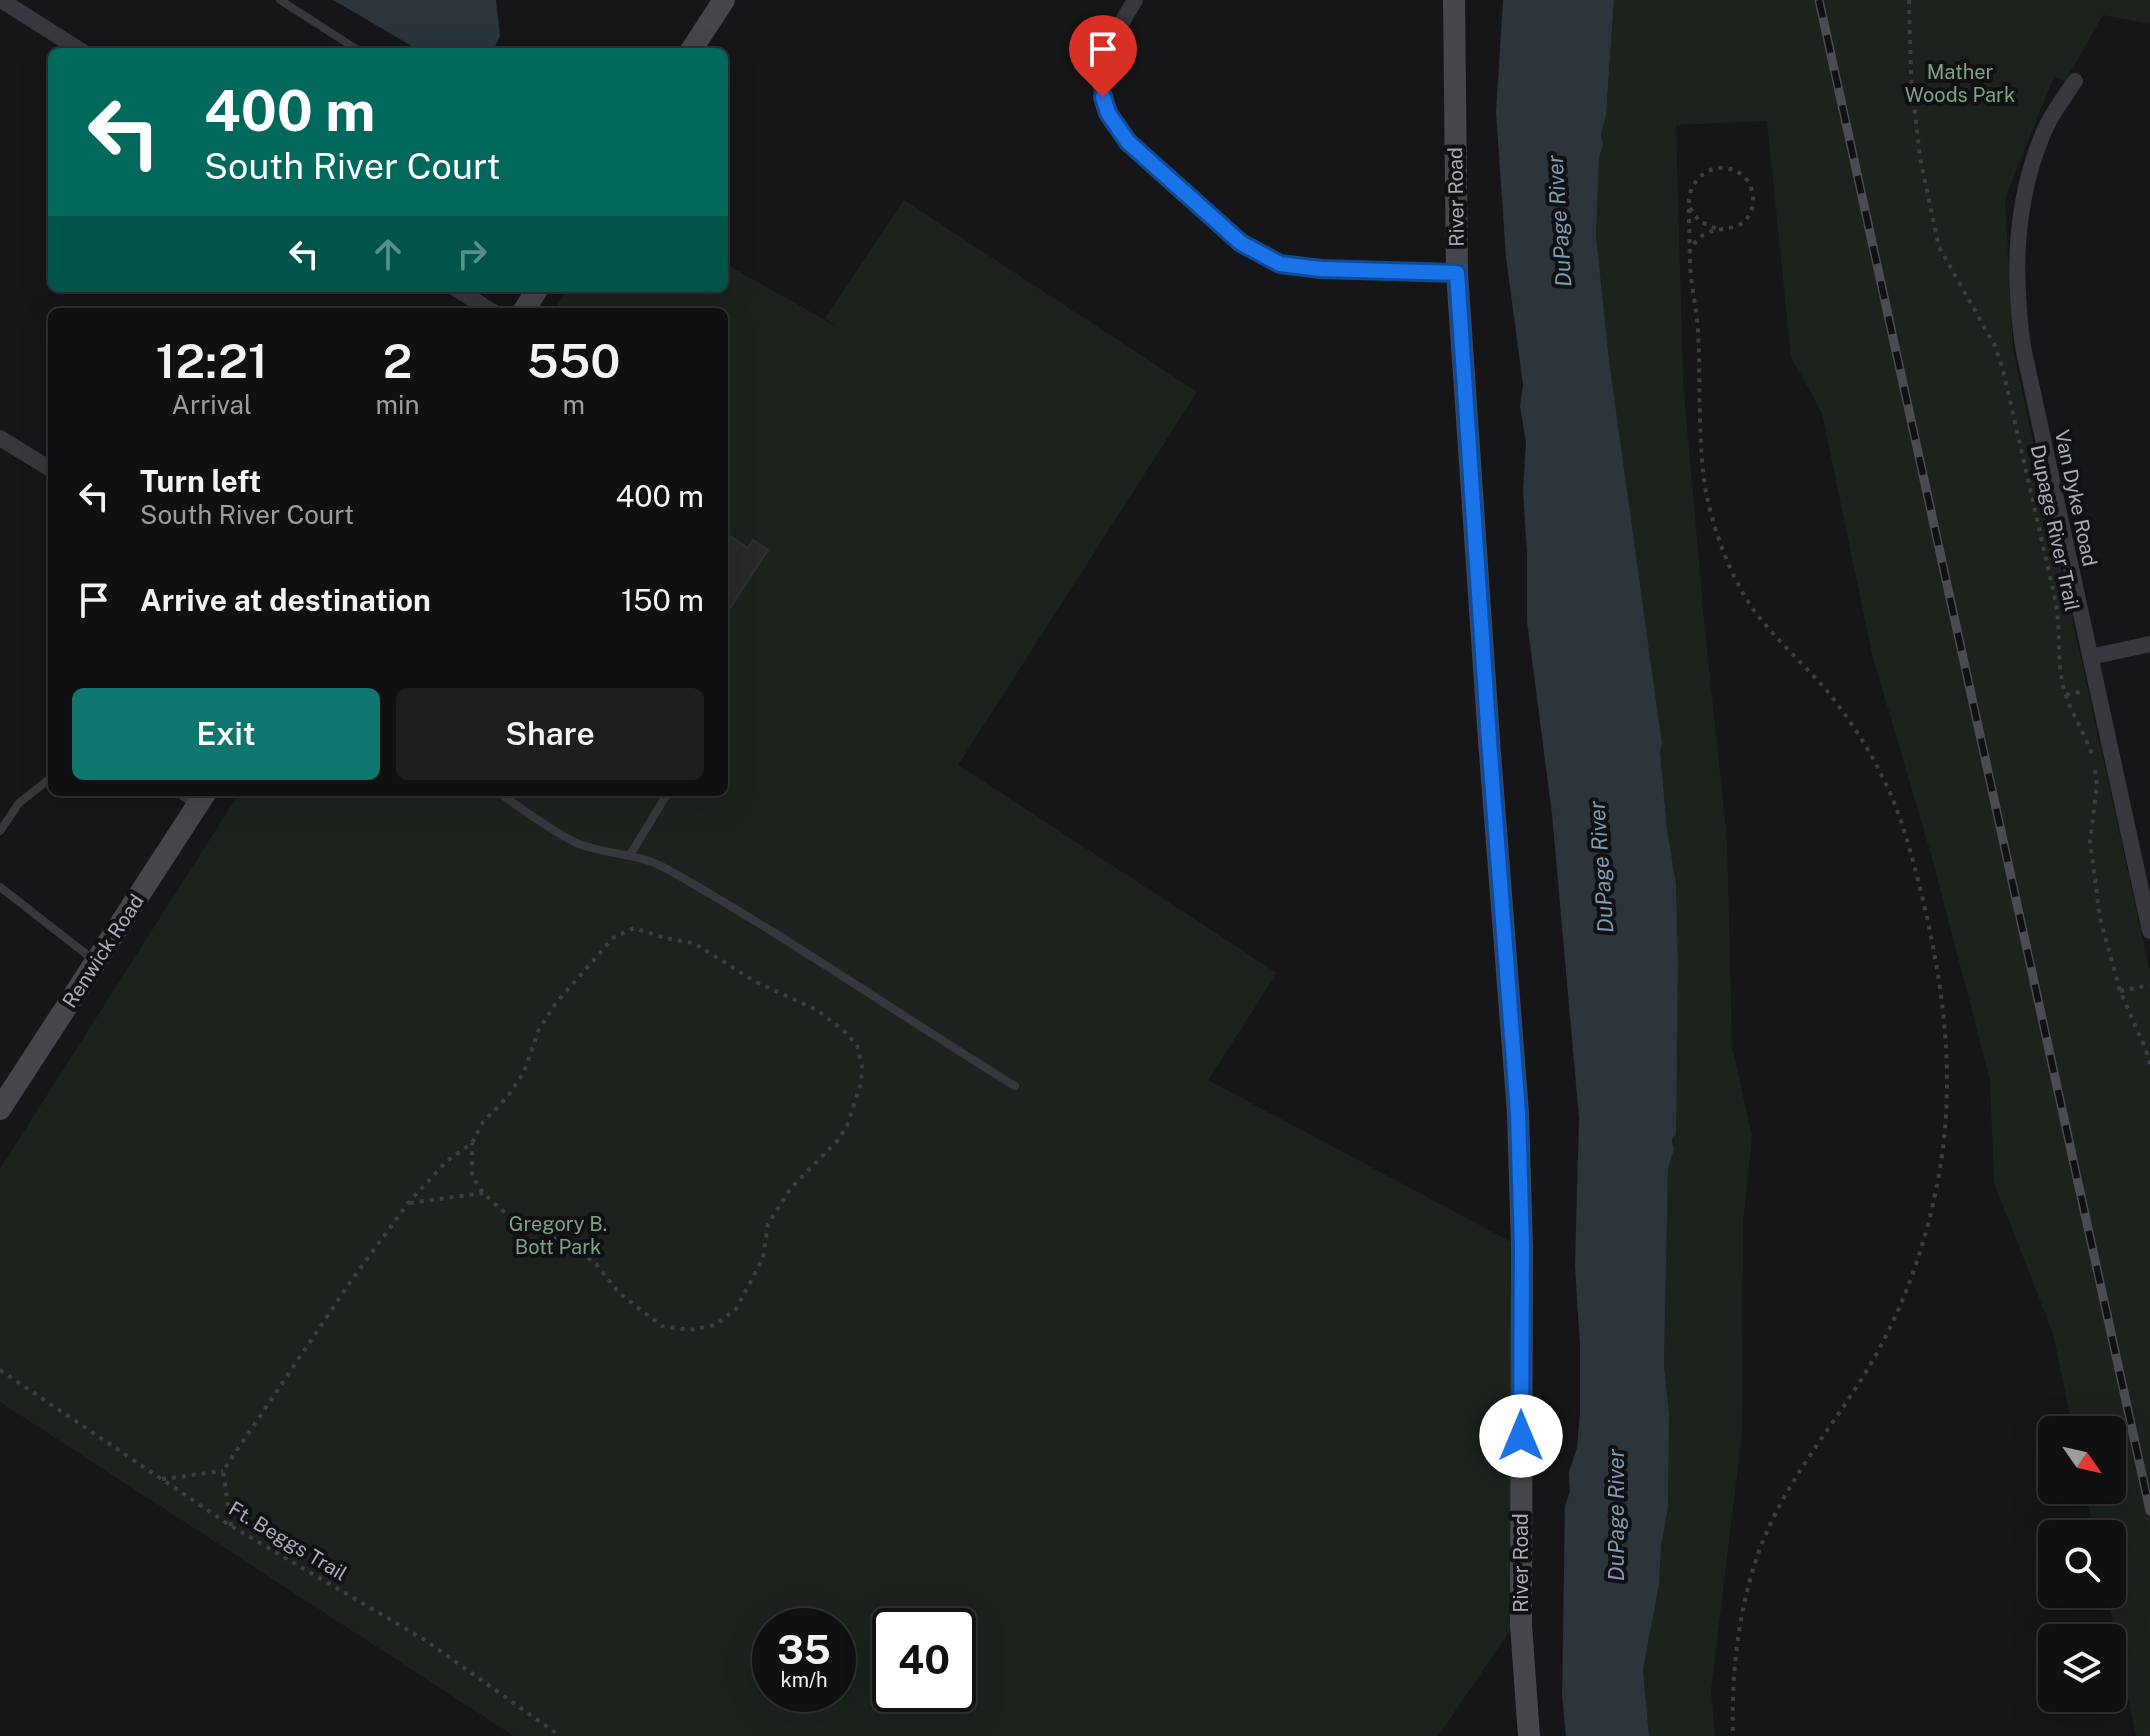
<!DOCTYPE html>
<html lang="en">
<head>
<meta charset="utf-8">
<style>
	body { margin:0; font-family:"Public Sans",sans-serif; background:#1e1e20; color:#f1f3f6; height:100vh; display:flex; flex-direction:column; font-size:30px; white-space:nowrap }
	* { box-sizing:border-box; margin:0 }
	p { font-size:26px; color:#9c9d9f }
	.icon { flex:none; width:44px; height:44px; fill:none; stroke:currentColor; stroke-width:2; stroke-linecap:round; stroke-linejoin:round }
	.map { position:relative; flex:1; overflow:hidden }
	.details { position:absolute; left:48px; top:308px; width:680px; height:488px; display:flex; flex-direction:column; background:#101012; border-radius:12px; box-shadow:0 8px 32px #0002,0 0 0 2px #303032 }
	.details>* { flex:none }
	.guide { position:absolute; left:48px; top:48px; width:680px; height:244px; border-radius:12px; box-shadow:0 8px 32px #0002,0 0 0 2px #303032; background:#00695c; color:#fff; overflow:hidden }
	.needle { width:52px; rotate:124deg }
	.tools { position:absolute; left:2038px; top:1416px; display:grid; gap:16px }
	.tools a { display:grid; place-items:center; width:88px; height:88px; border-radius:12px; background:#101012; box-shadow:0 8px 32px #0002,0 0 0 2px #303032; font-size:40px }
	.speed { position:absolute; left:752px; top:1608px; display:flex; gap:16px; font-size:40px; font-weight:700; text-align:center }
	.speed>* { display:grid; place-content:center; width:104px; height:104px; border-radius:50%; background:#101012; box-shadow:0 8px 32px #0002,0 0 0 2px #303032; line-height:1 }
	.speed small { font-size:20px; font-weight:400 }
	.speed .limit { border:4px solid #111; border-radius:12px; background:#fff; color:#111 }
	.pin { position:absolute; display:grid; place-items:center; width:68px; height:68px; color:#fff; margin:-82px -34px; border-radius:50% 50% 50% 0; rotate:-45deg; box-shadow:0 0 8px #0007 }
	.pin .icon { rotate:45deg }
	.me { position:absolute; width:88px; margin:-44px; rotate:0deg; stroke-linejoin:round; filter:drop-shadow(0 0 6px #0008) }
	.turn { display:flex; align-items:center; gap:28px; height:168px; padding:0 24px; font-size:36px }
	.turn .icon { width:104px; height:104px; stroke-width:2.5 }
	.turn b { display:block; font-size:56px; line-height:68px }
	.lanes { display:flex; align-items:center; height:76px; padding:0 24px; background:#0003; justify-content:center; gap:40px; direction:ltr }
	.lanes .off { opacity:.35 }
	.eta { display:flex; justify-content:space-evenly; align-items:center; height:136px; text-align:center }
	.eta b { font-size:48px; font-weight:600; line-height:56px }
	.primary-button { display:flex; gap:16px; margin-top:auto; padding:16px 24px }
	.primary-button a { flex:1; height:92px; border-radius:12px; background:#0f766e; color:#fff; font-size:32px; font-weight:600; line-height:92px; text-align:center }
	.primary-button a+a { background:#1e1e20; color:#f1f3f6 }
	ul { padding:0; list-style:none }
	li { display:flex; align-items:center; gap:24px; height:104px; padding:0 24px }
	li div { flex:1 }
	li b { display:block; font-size:30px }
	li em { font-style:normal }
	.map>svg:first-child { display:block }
	.green { fill:#1c231d; fill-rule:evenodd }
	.water { fill:#2c353c }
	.building { fill:#29292c; stroke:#303034; stroke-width:2 }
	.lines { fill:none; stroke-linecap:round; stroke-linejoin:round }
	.path { stroke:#3d3f44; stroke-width:4; stroke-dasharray:4 6; stroke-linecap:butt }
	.lane { stroke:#37383d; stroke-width:8 }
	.street { stroke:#37383d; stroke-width:16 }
	.secondary { stroke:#45474d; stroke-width:22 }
	.rail-casing { stroke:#4a4c52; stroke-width:9 }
	.rail { stroke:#111113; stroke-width:6; stroke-dasharray:18; stroke-linecap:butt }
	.route-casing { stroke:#114b97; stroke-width:20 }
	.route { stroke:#1a73e8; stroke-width:14 }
	.labels { text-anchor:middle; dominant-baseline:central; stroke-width:8; stroke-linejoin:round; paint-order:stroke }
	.park-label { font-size:20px; fill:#7fa381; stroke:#111113 }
	.street-label { font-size:20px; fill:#a8adb8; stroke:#111113 }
	.water-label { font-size:22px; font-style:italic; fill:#7f9bb3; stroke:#111113 }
</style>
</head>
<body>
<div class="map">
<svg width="2150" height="1736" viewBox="0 0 2150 1736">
	<rect width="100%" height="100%" fill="#161618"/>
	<path class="green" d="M1614,0h536v24l-47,-9 -38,66 -11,-5 -49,123 8,151 137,622v764h-14l-29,-142h5v-60h-18l-9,-44h27v-60h-39l-20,-97 -59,-150 -4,-103 -57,-219 -61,-207 -50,-241 -31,-56 -24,-236 -91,4 7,256 22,250 22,208 5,207 20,91 -9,85 -1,211 -31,257 4,46h-66l-6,-66 16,-85 2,-39 7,-38 1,-95 -5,-48 4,-196 6,-20 4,-184 -2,-81 -9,-55 -7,-78 2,-7 -53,-384 -13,-125 3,-77 4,-14 -2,-9 5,-20z
		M904,200l293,192 -239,373 319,208 -69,107 307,164 1,378 -78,114h-924l-514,-334v-233l240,-377h484v-480h-172l17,-24h155v-25l115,65 -14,-10zM770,1626h68v68h-68zM890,1626h68v68h-68z"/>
	<path class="water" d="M333,0h163l4,36 -8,16h-70z
		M1503,0h111l-8,115 -5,20 2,9 -4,14 -3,77 13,125 53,384 -2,7 7,78 9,55 2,81 -2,169 -4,6 2,9 -6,20 -4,196 5,48 -1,95 -7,38 -2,39 -16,85 6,66h-83l-4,-41 3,-189 5,-15 -1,-19 8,-24 3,-36v-66l-5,-80 4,-148 -27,-304 -25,-193v-68l-4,-63 3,-48 -6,-36 3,-21 -17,-128 -10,-145z"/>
	<path class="building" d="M724,532l24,16 5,-8 15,10 -44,67z"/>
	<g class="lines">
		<path class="path" d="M1909,0l2,77 9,81 19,89 56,99 8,24 53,233c5,30 0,61 9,90 7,22 21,42 28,65
			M1690,208l9,13 18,8
			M1689,253c4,-8 9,-16 18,-20 11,-5 25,-3 35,-10 16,-11 14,-38 -1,-49 -20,-14 -44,-3 -51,19 -2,9 -1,19 -1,28 1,19 0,37 2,55 2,19 6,37 7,55 3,52 -1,117 9,166 9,42 29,94 57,126 24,29 52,52 74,82 17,23 32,46 44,71 17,33 27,69 36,104 23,90 37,183 24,275 -11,78 -38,157 -81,225 -37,58 -79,107 -103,174 -20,58 -27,121 -25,182
			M2066,695l17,-4
			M2095,770l2,15 -7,56 10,77 20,73 26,59 4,16
			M2120,991l30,-6
			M410,1203l73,-10
			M0,1370l231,156 194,114 135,96
			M162,1479l61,-8
			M231,1526l-8,-55 126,-187 59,-81 39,-42 25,-18 11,-21 25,-26 16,-24 15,-43 17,-26 57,-65 21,-10 31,10 29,5 62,39 61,28 28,22 12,13 5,21 -1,17 -14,43 -9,14 -48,49 -22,35 -5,34 -27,51 -21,16 -25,5 -28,-4 -43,-33 -23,-29 -27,-20 -53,-21 -33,-30 -11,-17v-33"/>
		<path class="lane" d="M280,0l81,52
			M177,792l19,14
			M497,792c22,14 59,43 82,52 29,11 60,9 88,25 119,67 231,145 348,217
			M0,831l19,-28 33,-26
			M630,855l36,-59 -5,-4
			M0,887l95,74"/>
		<path class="street" d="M1,0l82,52
			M1135,0l-32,54 -4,27 9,32 20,29 113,101 39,21 41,5 136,4
			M2075,81c-11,17 -25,34 -32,53 -29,69 -30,141 -20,213l127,584
			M455,288l38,24
			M0,438l52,32
			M2090,657l60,-13"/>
		<path class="secondary" d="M1454,0l3,273 32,467 29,373 4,134 -1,378 8,111
			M690,52l34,-52
			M523,312l15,-24
			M0,1109l206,-317"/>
		<g class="rail-casing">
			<path id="rail" d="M1819,0l331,1511"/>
		</g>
		<use href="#rail" class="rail"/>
	</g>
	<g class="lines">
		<g class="route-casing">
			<path id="route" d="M1103,97l5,16 20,29 113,101 39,21 41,5 136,4 32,467 29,373 4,134 -1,189"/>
		</g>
		<use href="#route" class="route"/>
	</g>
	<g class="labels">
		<g class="park-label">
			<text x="1960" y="72">Mather<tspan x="1960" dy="23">Woods Park</tspan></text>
			<text x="558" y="1224">Gregory B.<tspan x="558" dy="23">Bott Park</tspan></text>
		</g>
		<g class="street-label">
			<text transform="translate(1456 197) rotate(-91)">River Road</text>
			<text transform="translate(2076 498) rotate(78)">Van Dyke Road</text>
			<text transform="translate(2055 528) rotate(78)">Dupage River Trail</text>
			<text transform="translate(103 951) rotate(-57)">Renwick Road</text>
			<text transform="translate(288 1541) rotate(31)">Ft. Beggs Trail</text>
			<text transform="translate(1521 1563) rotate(-90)">River Road</text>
		</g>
		<g class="water-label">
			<text transform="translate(1559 221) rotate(-94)">DuPage River</text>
			<text transform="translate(1601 867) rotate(-94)">DuPage River</text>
			<text transform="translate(1616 1515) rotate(-90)">DuPage River</text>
		</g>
	</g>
</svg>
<div class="tools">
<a><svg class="needle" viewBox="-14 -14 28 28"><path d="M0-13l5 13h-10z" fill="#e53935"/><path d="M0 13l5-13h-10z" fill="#9c9d9f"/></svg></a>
<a><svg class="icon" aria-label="search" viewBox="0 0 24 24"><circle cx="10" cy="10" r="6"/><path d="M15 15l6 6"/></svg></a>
<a><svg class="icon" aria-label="layers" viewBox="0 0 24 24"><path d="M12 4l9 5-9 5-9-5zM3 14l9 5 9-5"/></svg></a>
</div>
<div class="speed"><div>35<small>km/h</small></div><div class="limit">40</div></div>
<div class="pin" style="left:1103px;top:97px;background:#d93025"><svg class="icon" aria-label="arrive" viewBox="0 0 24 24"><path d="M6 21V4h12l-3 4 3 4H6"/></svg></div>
<svg class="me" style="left:1521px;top:1436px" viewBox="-20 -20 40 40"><circle r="19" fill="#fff"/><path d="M0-13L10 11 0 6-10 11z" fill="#1a73e8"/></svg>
<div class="guide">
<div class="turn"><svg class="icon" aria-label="left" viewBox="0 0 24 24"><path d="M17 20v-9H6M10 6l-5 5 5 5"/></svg><div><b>400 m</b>South River Court</div></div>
<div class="lanes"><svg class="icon" aria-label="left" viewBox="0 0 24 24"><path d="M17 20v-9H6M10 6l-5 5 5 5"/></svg><svg class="icon off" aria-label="ahead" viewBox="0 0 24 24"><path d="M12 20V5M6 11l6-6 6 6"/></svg><svg class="icon off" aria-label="right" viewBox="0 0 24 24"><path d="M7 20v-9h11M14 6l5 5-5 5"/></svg></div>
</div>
<section class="details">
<div class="eta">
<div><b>12:21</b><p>Arrival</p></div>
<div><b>2</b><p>min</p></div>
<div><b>550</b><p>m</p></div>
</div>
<ul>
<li><svg class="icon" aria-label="left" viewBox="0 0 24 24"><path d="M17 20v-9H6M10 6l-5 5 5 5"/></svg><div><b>Turn left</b><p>South River Court</p></div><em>400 m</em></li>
<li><svg class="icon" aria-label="arrive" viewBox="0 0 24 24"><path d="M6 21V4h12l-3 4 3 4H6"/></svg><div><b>Arrive at destination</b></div><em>150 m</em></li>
</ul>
<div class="primary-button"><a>Exit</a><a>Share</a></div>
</section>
</div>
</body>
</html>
